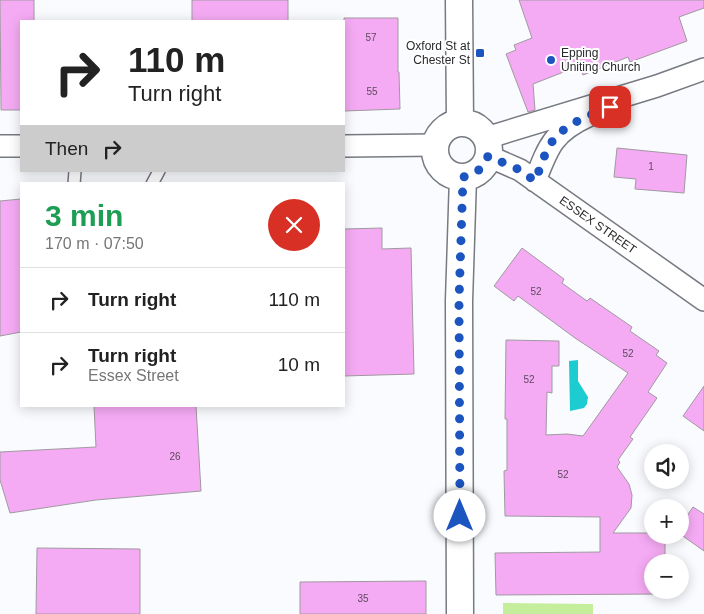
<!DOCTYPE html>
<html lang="en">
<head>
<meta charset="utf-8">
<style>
	body { margin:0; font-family:Arial,sans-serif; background:#f6f6f6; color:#222; height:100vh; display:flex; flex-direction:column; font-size:19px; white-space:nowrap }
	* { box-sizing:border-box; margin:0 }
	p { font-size:16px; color:#767676 }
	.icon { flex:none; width:28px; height:28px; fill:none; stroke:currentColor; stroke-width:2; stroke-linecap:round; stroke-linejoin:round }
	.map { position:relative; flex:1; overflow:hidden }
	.drawer { position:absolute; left:20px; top:182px; width:325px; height:225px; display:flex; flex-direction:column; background:#fff; border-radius:0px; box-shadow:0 2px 12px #0003 }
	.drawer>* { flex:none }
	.banner { position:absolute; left:20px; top:20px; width:325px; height:152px; border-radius:0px; box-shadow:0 2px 12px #0003; background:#fff; color:#222; overflow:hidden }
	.buttons { position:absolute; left:644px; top:444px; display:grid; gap:10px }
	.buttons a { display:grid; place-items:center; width:45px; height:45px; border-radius:50%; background:#fff; box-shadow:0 2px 12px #0003; font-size:25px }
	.pin { position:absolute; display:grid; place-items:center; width:42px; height:42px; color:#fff; margin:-21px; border-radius:10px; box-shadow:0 2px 8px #0006 }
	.me { position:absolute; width:55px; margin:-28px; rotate:0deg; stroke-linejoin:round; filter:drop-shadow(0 0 4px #0008) }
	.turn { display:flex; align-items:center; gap:18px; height:105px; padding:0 25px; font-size:22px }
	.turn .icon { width:65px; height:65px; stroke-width:2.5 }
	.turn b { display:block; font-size:35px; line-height:42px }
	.then { display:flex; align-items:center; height:48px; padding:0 25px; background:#0003; gap:10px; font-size:19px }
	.round { display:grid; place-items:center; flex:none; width:52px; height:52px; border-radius:26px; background:#f6f6f6 }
	.headline { display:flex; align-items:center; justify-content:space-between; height:85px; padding:0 25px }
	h1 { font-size:30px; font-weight:700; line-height:38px; color:#1e9e55 }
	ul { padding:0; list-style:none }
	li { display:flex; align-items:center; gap:15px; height:65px; padding:0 25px; border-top:1px solid #e0e0e0 }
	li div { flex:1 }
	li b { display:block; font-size:19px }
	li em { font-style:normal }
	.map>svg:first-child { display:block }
	.green { fill:#c5ee9c }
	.water { fill:#1dccd1 }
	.building { fill:#f5abf4; stroke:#a099a0 }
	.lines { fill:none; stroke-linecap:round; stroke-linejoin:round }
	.service-casing { stroke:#777a81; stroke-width:14 }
	.minor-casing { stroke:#777a81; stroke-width:24 }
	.tertiary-casing { stroke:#777a81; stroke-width:29 }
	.service { stroke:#fff; stroke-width:11 }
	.minor { stroke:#fff; stroke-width:21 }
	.tertiary { stroke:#fff; stroke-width:26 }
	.route { stroke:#1c54c0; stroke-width:9; stroke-dasharray:0 16.2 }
	.poi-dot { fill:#1c54c0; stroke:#fff; stroke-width:2 }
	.labels { text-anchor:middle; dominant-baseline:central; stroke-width:4; stroke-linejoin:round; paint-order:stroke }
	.number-label { font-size:10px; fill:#5c4a5f }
	.poi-label { font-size:12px; fill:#292a2d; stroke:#fff; text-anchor:end }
	.street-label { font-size:12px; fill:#292a2d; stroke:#fff }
</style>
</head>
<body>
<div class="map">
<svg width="704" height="614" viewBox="0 0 704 614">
	<rect width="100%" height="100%" fill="#f9fbfe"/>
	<path class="green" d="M503,603l90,1v10h-90z"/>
	<path class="water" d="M578,360v21l10,16 -1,7 -3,4 -14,3 -1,-50z"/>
	<path class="building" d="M0,0h34v21h-13v89h-20z
		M192,0h96v21h-96z
		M519,0h185v8l-25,9 8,24 -57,21 -2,-5 -45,18 -4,-9 -46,18 2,26 -7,2 -22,-58 10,-4 -2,-5 18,-7z
		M344,18h54v54h1l1,37 -56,2z
		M617,148l70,7 -3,38 -49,-4 1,-10 -22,-2z
		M21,199v133l-21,4v-135z
		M382,228v21l29,-1 3,126 -70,2v-147z
		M522,248l42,31 -2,4 25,18 3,-3 42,29 -2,4 29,20 -3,4 11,8 -19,29 9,6 -27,39 3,2 -15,21 2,2 -3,5 12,17 3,11 -1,13 -18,25h39v2h13v27h-13v28h13v4l-169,1 -1,-42 105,-1v-35l-95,-1 -1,-45 3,-1v-51h-2l1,-79 53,1v25h-7v27l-5,-1 -1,43 21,-1 16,2 45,-63 -53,-35 -57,-42 -4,5 -20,-15z
		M704,386v45l-21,-15z
		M94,406h102l5,85 -105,9 -86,13 -10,-33v-28l96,-5z
		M693,507l11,7v37l-24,-17v-8z
		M37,548l103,1v65h-104z
		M426,581v33h-126v-32z"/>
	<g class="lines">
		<g class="service-casing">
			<path id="service" d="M74,184l1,-13
				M152,184l7,-13"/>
		</g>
		<g class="minor-casing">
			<path id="minor" d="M486,138l171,-52 47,-17
				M0,146h21
				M344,146l92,-1
				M488,156l32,14 184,130
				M535,181c13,-34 18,-49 53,-65"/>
		</g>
		<g class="tertiary-casing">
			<path id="tertiary" d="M459,0l1,123
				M435 150a27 27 0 1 1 54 0a27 27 0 1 1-54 0Z
				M460,614l-1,-313 4,-124"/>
		</g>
		<use href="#service" class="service"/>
		<use href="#minor" class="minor"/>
		<use href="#tertiary" class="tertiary"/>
	</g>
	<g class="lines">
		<path class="route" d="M460,516l-1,-215 4,-124c13,-3 21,-9 25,-21l32,14 15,11c6,-14 10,-32 20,-43 14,-16 36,-23 55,-31"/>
	</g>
	<g class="poi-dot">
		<rect x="475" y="48" width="10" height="10" rx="2.5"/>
		<circle cx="551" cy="60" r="5"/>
	</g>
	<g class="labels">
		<g class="number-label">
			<text x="371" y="37">57</text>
			<text x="372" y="91">55</text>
			<text x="651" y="166">1</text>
			<text x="536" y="291">52</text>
			<text x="628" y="353">52</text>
			<text x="529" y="379">52</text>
			<text x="175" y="456">26</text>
			<text x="563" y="474">52</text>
			<text x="363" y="598">35</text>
		</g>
		<g class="poi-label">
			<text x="470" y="46">Oxford St at<tspan x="470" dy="14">Chester St</tspan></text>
			<text x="561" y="53" text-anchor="start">Epping<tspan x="561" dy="14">Uniting Church</tspan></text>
		</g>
		<g class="street-label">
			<text transform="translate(598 225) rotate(35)">ESSEX STREET</text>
		</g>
	</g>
</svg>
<div class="buttons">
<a><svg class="icon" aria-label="sound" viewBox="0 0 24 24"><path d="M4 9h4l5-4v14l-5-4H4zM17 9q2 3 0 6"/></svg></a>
<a>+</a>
<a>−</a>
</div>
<div class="pin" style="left:610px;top:107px;background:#d93025"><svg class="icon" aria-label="arrive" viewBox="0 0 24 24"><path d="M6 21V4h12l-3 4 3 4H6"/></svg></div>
<svg class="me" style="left:460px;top:516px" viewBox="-20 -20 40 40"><circle r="19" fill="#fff"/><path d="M0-13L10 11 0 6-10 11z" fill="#1c54c0"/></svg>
<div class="banner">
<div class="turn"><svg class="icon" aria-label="right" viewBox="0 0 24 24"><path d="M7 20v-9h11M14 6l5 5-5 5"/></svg><div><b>110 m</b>Turn right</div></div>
<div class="then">Then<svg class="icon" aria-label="right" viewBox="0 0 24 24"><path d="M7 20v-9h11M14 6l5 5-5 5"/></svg></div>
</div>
<section class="drawer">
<div class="headline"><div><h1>3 min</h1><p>170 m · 07:50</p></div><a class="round" style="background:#d93025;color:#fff"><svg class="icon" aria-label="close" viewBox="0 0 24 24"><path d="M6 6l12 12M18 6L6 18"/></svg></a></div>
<ul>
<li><svg class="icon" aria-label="right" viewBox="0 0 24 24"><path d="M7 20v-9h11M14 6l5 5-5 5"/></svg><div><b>Turn right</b></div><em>110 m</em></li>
<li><svg class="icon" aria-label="right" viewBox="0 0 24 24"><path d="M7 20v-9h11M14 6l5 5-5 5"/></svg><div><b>Turn right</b><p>Essex Street</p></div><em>10 m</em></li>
</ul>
</section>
</div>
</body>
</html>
